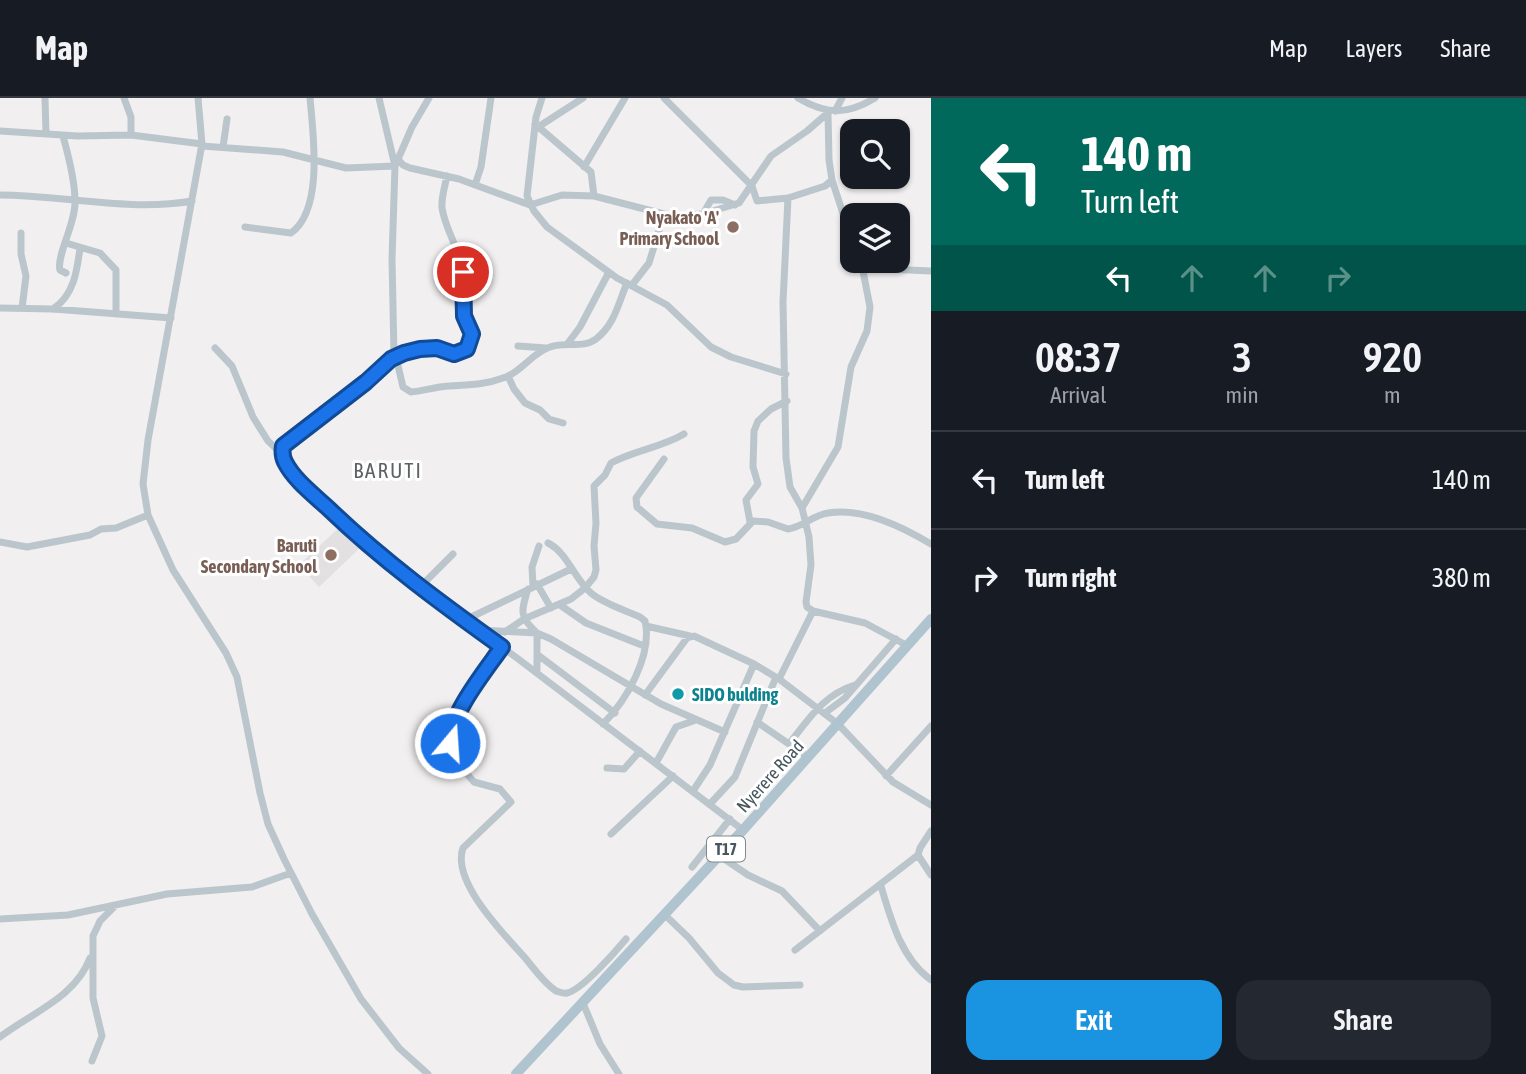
<!DOCTYPE html>
<html lang="en">
<head>
<meta charset="utf-8">
<style>
	body { margin:0; font-family:"Asap Condensed",sans-serif; background:#242831; color:#f1f3f6; height:100vh; display:flex; flex-direction:column; font-size:26px; white-space:nowrap }
	* { box-sizing:border-box; margin:0 }
	p { font-size:23px; color:#9ea1a6 }
	.icon { flex:none; width:38px; height:38px; fill:none; stroke:currentColor; stroke-width:2; stroke-linecap:round; stroke-linejoin:round }
	.map { position:relative; flex:1; overflow:hidden }
	.panel { display:flex; flex-direction:column; background:#171b24; width:595px }
	.panel>* { flex:none }
	.guide { background:#00695c; color:#fff; overflow:hidden }
	.fabs { position:absolute; left:840px; top:21px; display:grid; gap:14px }
	.fabs a { display:grid; place-items:center; width:70px; height:70px; border-radius:14px; background:#171b24; box-shadow:0 2px 5px #0004; font-size:35px }
	.pin { position:absolute; display:grid; place-items:center; width:60px; height:60px; color:#fff; margin:-30px; border:4px solid #fff; border-radius:50%; box-shadow:0 2px 7px #0007 }
	.me { position:absolute; width:77px; margin:-38px; rotate:18deg; stroke-linejoin:round; filter:drop-shadow(0 0 5px #0008) }
	.turn { display:flex; align-items:center; gap:24px; height:147px; padding:0 35px; font-size:32px }
	.turn .icon { width:91px; height:91px; stroke-width:2.5 }
	.turn b { display:block; font-size:49px; line-height:60px }
	.lanes { display:flex; align-items:center; height:66px; padding:0 35px; background:#0003; justify-content:center; gap:35px; direction:ltr }
	.lanes .off { opacity:.35 }
	.eta { display:flex; justify-content:space-evenly; align-items:center; height:119px; text-align:center }
	.eta b { font-size:42px; font-weight:600; line-height:49px }
	.cta { display:flex; gap:14px; margin-top:auto; padding:14px 35px }
	.cta a { flex:1; height:80px; border-radius:21px; background:#1a93e1; color:#fff; font-size:28px; font-weight:600; line-height:80px; text-align:center }
	.cta a+a { background:#242831; color:#f1f3f6 }
	ul { padding:0; list-style:none }
	li { display:flex; align-items:center; gap:21px; height:98px; padding:0 35px; border-top:2px solid #363941 }
	li div { flex:1 }
	li b { display:block; font-size:26px }
	li em { font-style:normal }
	header { display:flex; align-items:center; gap:42px; box-sizing:border-box; height:98px; padding:0 35px; background:#171b24; border-bottom:2px solid #363941 }
	header strong { font-size:33px }
	nav { display:flex; gap:38px; margin-inline-start:auto; font-size:24px }
	main { display:flex; flex:1; min-height:0 }
	.map>svg:first-child { display:block }
	.education { fill:#e3e0e2 }
	.lines { fill:none; stroke-linecap:round; stroke-linejoin:round }
	.minor { stroke:#bbc6cc; stroke-width:7 }
	.major { stroke:#afc4ce; stroke-width:10 }
	.route-casing { stroke:#114b97; stroke-width:18 }
	.route { stroke:#1a73e8; stroke-width:12 }
	.education-dot { fill:#8d6e63; stroke:#fff; stroke-width:2.5 }
	.culture-dot { fill:#0f9aa8; stroke:#fff; stroke-width:2.5 }
	.labels { text-anchor:middle; dominant-baseline:central; stroke-width:6; stroke-linejoin:round; paint-order:stroke }
	.shield { fill:#fff; stroke:#7e898e; stroke-width:2 }
	.shield-label { font-size:16px; font-weight:bold; fill:#47565d }
	.education-label { font-size:18px; font-weight:bold; fill:#785e54; stroke:#fff; text-anchor:end }
	.culture-label { font-size:18px; font-weight:bold; fill:#0d838f; stroke:#fff; text-anchor:start }
	.street-label { font-size:18px; fill:#47565d; stroke:#fff }
	.quarter-label { font-size:21px; letter-spacing:2px; fill:#5c6164; stroke:#fff }
</style>
</head>
<body>
<header>
<strong>Map</strong>
<nav><a>Map</a><a>Layers</a><a>Share</a></nav>
</header>
<main>
<div class="map">
<svg width="931" height="976" viewBox="0 0 931 976">
	<rect width="100%" height="100%" fill="#f2eff0"/>
	<path class="education" d="M343,426l20,21 -44,42 -20,-22z"/>
	<g class="lines">
		<path class="minor" d="M45,0l1,36
			M124,0l7,19v18
			M198,0l4,46 -54,296 -5,44 5,31 25,55 53,83 11,24 23,116 8,31 16,35 28,55 49,85 38,49 29,26
			M542,0l-6,19 -9,79 7,15 13,16 70,51 50,27 44,42 20,10 55,17
			M664,0l88,88 5,15 31,-3
			M798,0c29,17 49,17 77,0
			M835,13l7,-13
			M828,15l1,47 3,20 -7,6 -37,12 -5,104 3,156 4,29 12,21 7,29 2,28 -5,37 1,5 6,4 52,12 43,23
			M535,26l56,48 3,24
			M538,29l45,-29
			M0,33l78,5 53,-1 71,9
			M63,38c5,18 12,47 12,65 1,22 -19,55 -15,69l6,3
			M202,48l81,6 63,16 49,-2 17,-39 17,-29
			M223,49l4,-28
			M398,61l5,6 7,3 49,11 71,26 32,-10 32,1 70,18 18,1 21,-1 36,-11 32,-47 36,-25 23,-20
			M584,69l41,-69
			M832,82l20,61
			M475,87l6,-18 10,-69
			M0,97c63,0 129,17 192,6
			M703,116l8,-14h12l12,5
			M245,129l46,6c33,-23 22,-100 19,-135
			M21,135v21l5,22 -4,32
			M66,145l34,10 16,17v44
			M863,170l68,3
			M632,187l17,-22 15,-49
			M0,210l53,1 118,9
			M53,211c21,-14 24,-38 27,-61
			M568,245l12,-16 29,-55
			M518,248l28,2
			M215,250l17,18 21,51 15,24 14,13 3,9 21,25 46,43 76,63 89,64 226,172
			M396,259l7,30 8,5c12,-1 24,-5 37,-6 21,-1 37,-1 58,-9 17,-7 26,-24 44,-30 17,-6 33,2 46,-8 19,-15 22,-35 31,-56
			M393,260c12,-6 26,-11 41,-10 11,0 19,10 30,2 17,-10 1,-25 0,-38 -2,-16 2,-32 -3,-48 -4,-19 -16,-36 -19,-56 -1,-10 3,-22 5,-32
			M508,278l6,13 11,14 15,7 9,9 14,4
			M282,356l1,-8 83,-64 28,-27 -2,-96 3,-93 -16,-68
			M664,361l-28,39 1,9 20,17 35,4 33,14 11,-3 17,-18 15,1 20,7c15,-2 25,-14 40,-16 34,-6 75,14 103,31
			M802,410l36,-61 13,-80 16,-36 3,-24 -9,-46
			M750,424l-4,-22 12,-16 -5,-17 1,-36 4,-10 13,-12 16,-8
			M0,444l27,5 63,-12 11,-6 15,-1 32,-13
			M548,445c20,10 26,36 43,50 13,11 34,17 49,24l5,4c8,34 -19,80 -42,103
			M537,486l14,24
			M533,488l-1,-19 7,-21
			M419,490l34,-34
			M528,491c-7,22 -9,28 9,44v40
			M560,507l26,18 58,23
			M465,522l106,-51
			M646,528l44,10
			M479,532l58,3 14,6 110,65 64,28
			M505,534l19,-13 47,-20 14,-11 9,-11 2,-7 -2,-24 2,-23 -2,-37 11,-11 6,-12c24,-13 49,-15 73,-29
			M501,549c-12,19 -24,37 -36,56 -21,36 -20,47 9,79l26,7 11,13 -48,46c-12,34 42,87 63,111 9,11 18,24 30,32 4,1 7,3 11,2 15,-3 49,-42 59,-54
			M538,557l77,58
			M779,581l34,-68
			M645,597l42,-57 7,-2 60,28 25,15 59,45 55,58 38,23
			M825,615l20,-15 51,-59
			M757,624l51,35
			M789,646c19,-24 35,-50 66,-59
			M656,665l20,-36 20,-7
			M607,670l17,1 16,-18
			M886,678l45,-50
			M693,693l17,-26 44,-101
			M710,706l25,-27 41,-100
			M931,733l-11,17 -2,7 13,20
			M611,736l62,-58
			M720,758l28,19 34,16 38,40
			M692,769l38,-48
			M881,788c10,34 20,72 50,94
			M665,817l24,23 29,35 16,12 9,2 57,-2
			M0,821l68,-4 99,-21 85,-7 39,-14
			M795,852l123,-95
			M583,905l17,41 19,30
			M0,939c31,-24 75,-39 90,-79
			M92,963l10,-25 -9,-38v-62l7,-15 16,-16"/>
		<path class="major" d="M516,976l227,-244 188,-211"/>
	</g>
	<g class="lines">
		<g class="route-casing">
			<path id="route" d="M450,645c-1,-28 36,-73 52,-96 -60,-43 -120,-87 -173,-138 -15,-14 -35,-29 -44,-47 -3,-6 -3,-10 -2,-16l83,-64 25,-23 13,-6 16,-4 17,-1 17,6 13,-5 5,-15 -8,-18 -1,-44"/>
		</g>
		<use href="#route" class="route"/>
	</g>
	<g class="education-dot">
		<circle cx="733" cy="129" r="7"/>
		<circle cx="331" cy="457" r="7"/>
	</g>
	<circle class="culture-dot" cx="678" cy="596" r="7"/>
	<g class="labels">
		<rect class="shield" x="707" y="738.5" width="38" height="25" rx="5"/>
		<g class="shield-label">
			<text x="726" y="751">T17</text>
		</g>
		<g class="education-label">
			<text x="719" y="119">Nyakato 'A'<tspan x="719" dy="21">Primary School</tspan></text>
			<text x="317" y="447">Baruti<tspan x="317" dy="21">Secondary School</tspan></text>
		</g>
		<g class="culture-label">
			<text x="692" y="596">SIDO bulding</text>
		</g>
		<g class="street-label">
			<text transform="translate(770 678) rotate(-48)">Nyerere Road</text>
		</g>
		<g class="quarter-label">
			<text x="388" y="372">BARUTI</text>
		</g>
	</g>
</svg>
<div class="fabs">
<a><svg class="icon" aria-label="search" viewBox="0 0 24 24"><circle cx="10" cy="10" r="6"/><path d="M15 15l6 6"/></svg></a>
<a><svg class="icon" aria-label="layers" viewBox="0 0 24 24"><path d="M12 4l9 5-9 5-9-5zM3 14l9 5 9-5"/></svg></a>
</div>
<div class="pin" style="left:463px;top:174px;background:#d93025"><svg class="icon" aria-label="arrive" viewBox="0 0 24 24"><path d="M6 21V4h12l-3 4 3 4H6"/></svg></div>
<svg class="me" style="left:450px;top:645px" viewBox="-20 -20 40 40"><circle r="17" fill="#1a73e8" stroke="#fff" stroke-width="3"/><path d="M0-11L8 9 0 5-8 9z" fill="#fff"/></svg>
</div>
<section class="panel">
<div class="guide">
<div class="turn"><svg class="icon" aria-label="left" viewBox="0 0 24 24"><path d="M17 20v-9H6M10 6l-5 5 5 5"/></svg><div><b>140 m</b>Turn left</div></div>
<div class="lanes"><svg class="icon" aria-label="left" viewBox="0 0 24 24"><path d="M17 20v-9H6M10 6l-5 5 5 5"/></svg><svg class="icon off" aria-label="ahead" viewBox="0 0 24 24"><path d="M12 20V5M6 11l6-6 6 6"/></svg><svg class="icon off" aria-label="ahead" viewBox="0 0 24 24"><path d="M12 20V5M6 11l6-6 6 6"/></svg><svg class="icon off" aria-label="right" viewBox="0 0 24 24"><path d="M7 20v-9h11M14 6l5 5-5 5"/></svg></div>
</div>
<div class="eta">
<div><b>08:37</b><p>Arrival</p></div>
<div><b>3</b><p>min</p></div>
<div><b>920</b><p>m</p></div>
</div>
<ul>
<li><svg class="icon" aria-label="left" viewBox="0 0 24 24"><path d="M17 20v-9H6M10 6l-5 5 5 5"/></svg><div><b>Turn left</b></div><em>140 m</em></li>
<li><svg class="icon" aria-label="right" viewBox="0 0 24 24"><path d="M7 20v-9h11M14 6l5 5-5 5"/></svg><div><b>Turn right</b></div><em>380 m</em></li>
</ul>
<div class="cta"><a>Exit</a><a>Share</a></div>
</section>
</main>
</body>
</html>
